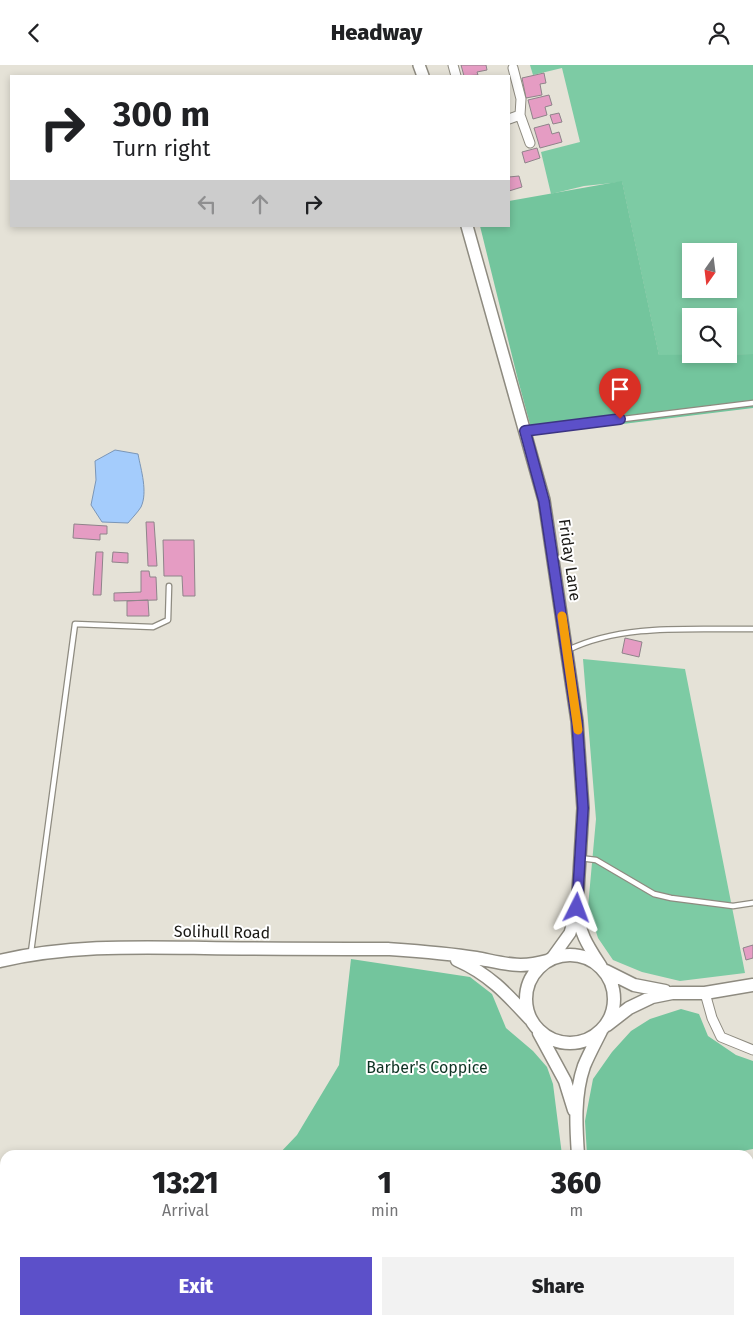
<!DOCTYPE html>
<html lang="en">
<head>
<meta charset="utf-8">
<style>
	body { margin:0; font-family:"Fira Sans",sans-serif; background:#f2f2f2; color:#202124; height:100vh; display:flex; flex-direction:column; font-size:19px; white-space:nowrap }
	* { box-sizing:border-box; margin:0 }
	p { font-size:16px; color:#757577 }
	.icon { flex:none; width:28px; height:28px; fill:none; stroke:currentColor; stroke-width:2; stroke-linecap:round; stroke-linejoin:round }
	.map { position:relative; flex:1; overflow:hidden }
	.side { position:absolute; left:0px; top:1085px; width:754px; height:175px; display:flex; flex-direction:column; background:#fff; border-radius:15px 15px 0 0; box-shadow:0 2px 8px #0003 }
	.side>* { flex:none }
	.hud { position:absolute; left:10px; top:10px; width:500px; height:152px; border-radius:0px; box-shadow:0 2px 8px #0003; background:#fff; color:#202124; overflow:hidden }
	.needle { width:32px; rotate:194deg }
	.controls { position:absolute; left:682px; top:178px; display:grid; gap:10px }
	.controls a { display:grid; place-items:center; width:55px; height:55px; border-radius:0px; background:#fff; box-shadow:0 2px 8px #0003; font-size:25px }
	.pin { position:absolute; display:grid; place-items:center; width:42px; height:42px; color:#fff; margin:-51px -21px; border-radius:50% 50% 50% 0; rotate:-45deg; box-shadow:0 0 5px #0007 }
	.pin .icon { rotate:45deg }
	.me { position:absolute; width:55px; margin:-28px; rotate:3deg; stroke-linejoin:round; filter:drop-shadow(0 0 4px #0008) }
	.turn { display:flex; align-items:center; gap:18px; height:105px; padding:0 20px; font-size:22px }
	.turn .icon { width:65px; height:65px; stroke-width:2.5 }
	.turn b { display:block; font-size:35px; line-height:42px }
	.lanes { display:flex; align-items:center; height:48px; padding:0 20px; background:#0003; justify-content:center; gap:25px; direction:ltr }
	.lanes .off { opacity:.35 }
	.eta { display:flex; justify-content:space-evenly; align-items:center; height:85px; text-align:center }
	.eta b { font-size:30px; font-weight:800; line-height:35px }
	.button { display:flex; gap:10px; margin-top:auto; padding:10px 20px }
	.button a { flex:1; height:58px; border-radius:0px; background:#5c50c9; color:#fff; font-size:20px; font-weight:800; line-height:58px; text-align:center }
	.button a+a { background:#f2f2f2; color:#202124 }
	header { display:flex; justify-content:space-between; align-items:center; height:65px; padding:0 20px; background:#fff; font-size:22px; font-weight:800 }
	.map>svg:first-child { display:block }
	.green { fill:#7dcba4; fill-rule:evenodd }
	.forest { fill:#73c59d }
	.water { fill:#a4ccfc; stroke:#7b96b7 }
	.building { fill:#e59cc3; stroke:#8f848a }
	.lines { fill:none; stroke-linecap:round; stroke-linejoin:round }
	.service-casing { stroke:#8e8b80; stroke-width:7 }
	.minor-casing { stroke:#8e8b80; stroke-width:11 }
	.tertiary-casing { stroke:#8e8b80; stroke-width:14 }
	.secondary-casing { stroke:#8e8b80; stroke-width:15 }
	.service { stroke:#fff; stroke-width:4.5 }
	.minor { stroke:#fff; stroke-width:9 }
	.tertiary { stroke:#fff; stroke-width:11 }
	.secondary { stroke:#fff; stroke-width:12 }
	.route-casing { stroke:#3c3483; stroke-width:12 }
	.route { stroke:#5c50c9; stroke-width:9 }
	.slow { stroke:#f59e0b; stroke-width:9 }
	.labels { text-anchor:middle; dominant-baseline:central; stroke-width:4; stroke-linejoin:round; paint-order:stroke }
	.street-label { font-size:16px; fill:#1a1915; stroke:#fff }
	.park-label { font-size:16px; fill:#0d3222; stroke:#fff }
</style>
</head>
<body>
<header><svg class="icon" aria-label="back" viewBox="0 0 24 24"><path d="M15 5l-7 7 7 7"/></svg>Headway<svg class="icon" aria-label="person" viewBox="0 0 24 24"><circle cx="12" cy="8" r="4"/><path d="M4 21q1-7 8-7t8 7"/></svg></header>
<div class="map">
<svg width="753" height="1260" viewBox="0 0 753 1260">
	<rect width="100%" height="100%" fill="#e5e2d7"/>
	<path class="green" d="M530,0h223v289l-94,2 -37,-174 -38,4 -33,8 -10,-42 39,-10 -18,-74 -29,7zM691,186h38v38h-38zM691,251h38v38h-38z
		M583,594l102,10 60,304 -65,8 -38,-9 -29,-12 -15,-22 -10,-31 8,-88z"/>
	<path class="forest" d="M622,116l37,174 94,-1v54l-220,27 -15,-55 -38,-154h29v-25z
		M351,894l119,18 22,17 14,34 27,23 14,16 6,17 9,71h-284l19,-20 42,-70z
		M681,944l18,5 9,22 28,19 17,6v88l-16,3 -2,3h-148l-2,-34 8,-42 19,-27 19,-21 19,-12z
		M237,1255h330v5h-330z
		M592,1255h55l2,5h-58z"/>
	<path class="water" d="M115,385l23,4c3,16 10,38 3,53 -3,5 -9,11 -13,16l-26,-1 -11,-17 5,-25 -1,-19z"/>
	<path class="building" d="M461,0h25l1,5 -10,2 1,3 -14,1z
		M544,8l2,10 -6,1 2,11 -16,3 -4,-20z
		M549,30l3,10 -7,2 2,8 -14,4 -5,-19z
		M559,48l3,9 -9,2 -3,-9z
		M549,59l3,10 7,-2 3,10 -22,6 -6,-20z
		M537,83l3,10 -15,5 -3,-11z
		M519,111l3,11 -13,4v-14z
		M146,457h8l3,44h-9z
		M74,459l33,2v8h-7v6l-27,-2z
		M163,475h31l1,56h-12l-1,-20h-18z
		M96,487h7l-2,43h-8z
		M113,487l15,1v10l-16,-1z
		M141,506h8l1,6h6l1,23 -43,1v-8l27,-1z
		M148,535l1,16h-22v-15z
		M625,573l17,4 -3,15 -17,-4z
		M753,880v13l-7,2 -3,-12z"/>
	<g class="lines">
		<g class="service-casing">
			<path id="service" d="M526,366l227,-28
				M568,585c56,-27 124,-20 185,-21
				M580,793l16,2 58,34 17,4 62,8 20,-3
				M31,887l44,-328 78,3 15,-7 1,-34"/>
		</g>
		<g class="minor-casing">
			<path id="minor" d="M453,0l3,11
				M513,3l8,31 -1,16 10,28
				M509,54l11,-4
				M705,928l7,25 9,19 32,13
				M749,1189l4,-4
				M669,1260l6,-5"/>
		</g>
		<g class="tertiary-casing">
			<path id="tertiary" d="M419,0l4,11
				M467,161l77,274 33,221 6,87 -6,100c2,25 11,38 24,58
				M552,893l18,-25 5,-18"/>
		</g>
		<g class="secondary-casing">
			<path id="secondary" d="M526 934a44 44 0 1 1 88 0a44 44 0 1 1-88 0Z
				M457,895c32,14 50,34 73,59
				M0,896c68,-16 136,-14 205,-13 61,1 122,1 183,1 29,2 59,4 88,9 27,5 43,11 71,3
				M606,906l28,14 31,6
				M607,960l22,-17 23,-11 20,-4h33l48,-8
				M539,968l26,48 9,29
				M578,1090c-2,-29 -4,-60 6,-89 5,-12 11,-23 17,-35
				M577,1260v-5"/>
		</g>
		<use href="#service" class="service"/>
		<use href="#minor" class="minor"/>
		<use href="#tertiary" class="tertiary"/>
		<use href="#secondary" class="secondary"/>
	</g>
	<g class="lines">
		<g class="route-casing">
			<path id="route" d="M577,843l6,-100 -6,-87 -33,-220 -19,-70 95,-12"/>
		</g>
		<use href="#route" class="route"/>
		<path class="slow" d="M562,551l16,114"/>
	</g>
	<g class="labels">
		<g class="street-label">
			<text transform="translate(570 495) rotate(82)">Friday Lane</text>
			<text transform="translate(222 867) rotate(1)">Solihull Road</text>
		</g>
		<g class="park-label">
			<text x="427" y="1002">Barber's Coppice</text>
		</g>
	</g>
</svg>
<div class="controls">
<a><svg class="needle" viewBox="-14 -14 28 28"><path d="M0-13l5 13h-10z" fill="#e53935"/><path d="M0 13l5-13h-10z" fill="#757577"/></svg></a>
<a><svg class="icon" aria-label="search" viewBox="0 0 24 24"><circle cx="10" cy="10" r="6"/><path d="M15 15l6 6"/></svg></a>
</div>
<div class="pin" style="left:620px;top:354px;background:#d93025"><svg class="icon" aria-label="arrive" viewBox="0 0 24 24"><path d="M6 21V4h12l-3 4 3 4H6"/></svg></div>
<svg class="me" style="left:577px;top:843px" viewBox="-20 -20 40 40"><path d="M0-17L14 15 0 8-14 15z" fill="#5c50c9" stroke="#fff" stroke-width="4"/></svg>
<div class="hud">
<div class="turn"><svg class="icon" aria-label="right" viewBox="0 0 24 24"><path d="M7 20v-9h11M14 6l5 5-5 5"/></svg><div><b>300 m</b>Turn right</div></div>
<div class="lanes"><svg class="icon off" aria-label="left" viewBox="0 0 24 24"><path d="M17 20v-9H6M10 6l-5 5 5 5"/></svg><svg class="icon off" aria-label="ahead" viewBox="0 0 24 24"><path d="M12 20V5M6 11l6-6 6 6"/></svg><svg class="icon" aria-label="right" viewBox="0 0 24 24"><path d="M7 20v-9h11M14 6l5 5-5 5"/></svg></div>
</div>
<section class="side">
<div class="eta">
<div><b>13:21</b><p>Arrival</p></div>
<div><b>1</b><p>min</p></div>
<div><b>360</b><p>m</p></div>
</div>
<div class="button"><a>Exit</a><a>Share</a></div>
</section>
</div>
</body>
</html>
